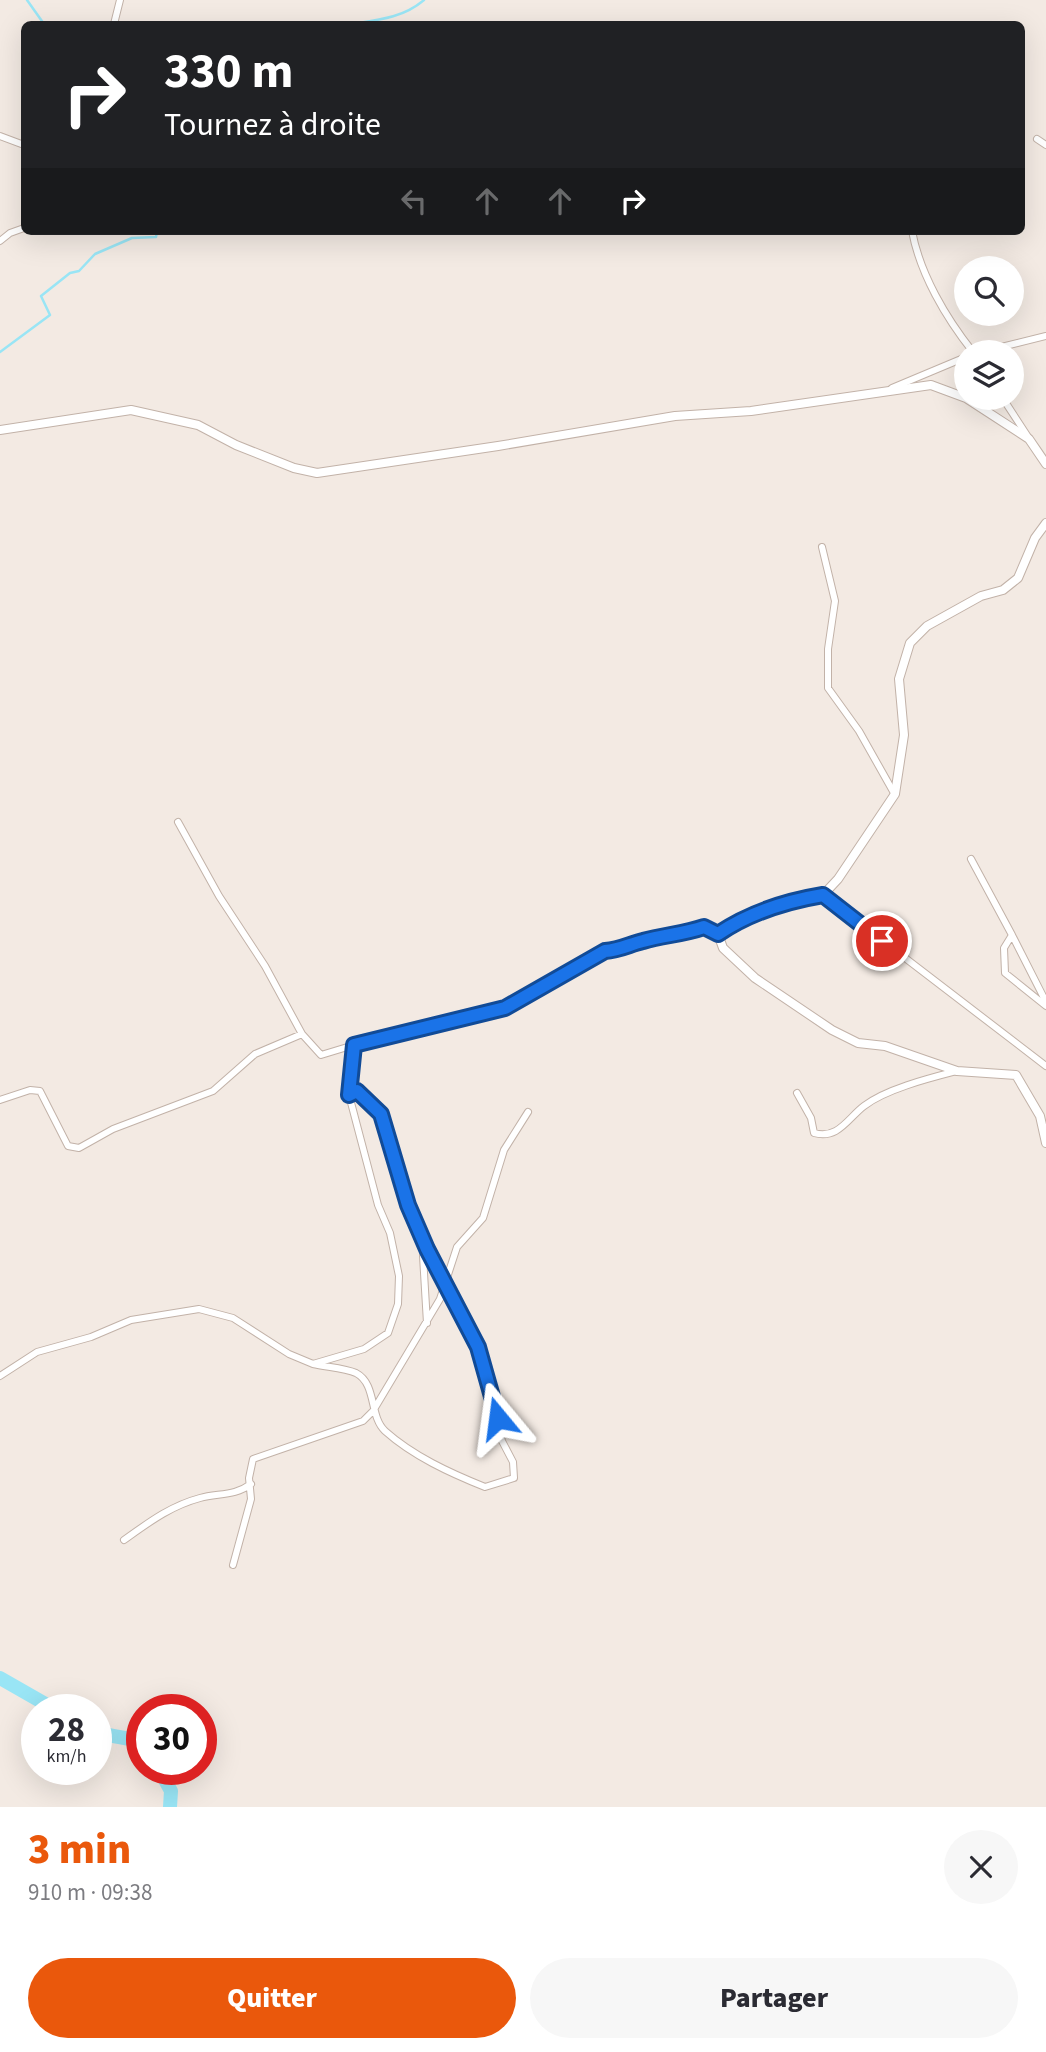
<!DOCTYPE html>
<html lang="fr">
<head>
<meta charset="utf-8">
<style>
	body { margin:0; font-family:"Source Sans 3",sans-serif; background:#f7f7f7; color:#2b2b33; height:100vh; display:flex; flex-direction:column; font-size:26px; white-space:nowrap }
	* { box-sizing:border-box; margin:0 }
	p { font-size:23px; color:#7c7c81 }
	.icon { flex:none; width:38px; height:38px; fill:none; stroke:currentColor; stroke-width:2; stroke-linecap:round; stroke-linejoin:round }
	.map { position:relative; height:1807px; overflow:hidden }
	.sheet { display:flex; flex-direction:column; background:#fff; flex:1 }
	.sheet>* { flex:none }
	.banner { position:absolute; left:21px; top:21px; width:1004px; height:214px; border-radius:10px; box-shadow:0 7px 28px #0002; background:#202124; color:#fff; overflow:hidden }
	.controls { position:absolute; left:954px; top:256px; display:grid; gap:14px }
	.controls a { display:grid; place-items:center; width:70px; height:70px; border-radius:50%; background:#fff; box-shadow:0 7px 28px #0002; font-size:35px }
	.speed { position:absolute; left:21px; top:1694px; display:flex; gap:14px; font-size:35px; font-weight:700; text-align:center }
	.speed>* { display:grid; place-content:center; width:91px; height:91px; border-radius:50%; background:#fff; box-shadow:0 7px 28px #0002; line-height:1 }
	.speed small { font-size:18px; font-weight:400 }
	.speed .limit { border:10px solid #d22; background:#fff; color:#111 }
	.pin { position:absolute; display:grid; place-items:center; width:60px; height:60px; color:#fff; margin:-30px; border:4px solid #fff; border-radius:50%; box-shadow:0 2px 7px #0007 }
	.me { position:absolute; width:77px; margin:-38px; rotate:344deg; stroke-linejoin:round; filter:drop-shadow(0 0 5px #0008) }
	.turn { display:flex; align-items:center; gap:24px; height:147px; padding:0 28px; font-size:32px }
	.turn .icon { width:91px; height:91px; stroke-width:2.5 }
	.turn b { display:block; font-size:49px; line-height:60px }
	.lanes { display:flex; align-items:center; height:66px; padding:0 28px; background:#0003; justify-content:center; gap:35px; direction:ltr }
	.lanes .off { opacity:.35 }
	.round { display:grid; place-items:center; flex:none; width:74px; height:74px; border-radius:37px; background:#f7f7f7 }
	.head { display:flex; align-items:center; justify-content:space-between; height:119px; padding:0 28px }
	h1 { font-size:42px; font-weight:800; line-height:52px; color:#ea580c }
	.cta { display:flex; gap:14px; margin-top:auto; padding:14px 28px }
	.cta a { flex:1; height:80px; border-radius:42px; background:#ea580c; color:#fff; font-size:28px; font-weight:800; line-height:80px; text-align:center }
	.cta a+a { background:#f7f7f7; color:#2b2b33 }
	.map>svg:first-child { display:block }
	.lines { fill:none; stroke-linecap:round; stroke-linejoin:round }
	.stream { stroke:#99e5f5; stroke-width:2.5 }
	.river { stroke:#99e5f5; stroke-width:14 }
	.minor-casing { stroke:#c2b2a8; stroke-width:8 }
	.tertiary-casing { stroke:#c2b2a8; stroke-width:10 }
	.minor { stroke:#fff; stroke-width:6 }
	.tertiary { stroke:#fff; stroke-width:8 }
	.route-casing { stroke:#114b97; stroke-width:18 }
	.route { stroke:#1a73e8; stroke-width:12 }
</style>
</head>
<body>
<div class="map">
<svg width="1046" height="1807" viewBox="0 0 1046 1807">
	<rect width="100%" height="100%" fill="#f3eae3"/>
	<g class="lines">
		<path class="stream" d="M27,0l17,24
			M351,24c27,-4 52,-6 73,-24
			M0,352l50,-37 -9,-19 29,-23 9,-2 16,-17 37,-16 24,-1 1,-6"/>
		<path class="river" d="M0,1678l56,32
			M96,1732c16,5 30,5 46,10
			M159,1769l12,22 -1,16"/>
		<g class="minor-casing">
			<path id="minor" d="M114,24l6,-24
				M0,136l24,9
				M1037,139l9,6
				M912,231c8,43 34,87 61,121
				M0,241l10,-8 14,-5
				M981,352l65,-16
				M892,388l74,-31
				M1002,397l26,40
				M822,547l13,54 -7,48v39l31,43 35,62
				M178,822l41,74 46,70 37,68
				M971,859l41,76 -8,13 1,25 41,33
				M823,895l223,171
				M1012,935l34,67
				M797,1093l14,25 3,15c24,7 34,-15 50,-27 22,-17 66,-28 93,-35
				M0,1100l30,-10 10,1 28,55 11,2 34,-19 100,-38 42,-37 47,-20 19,21 33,-10
				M427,1249l-4,7 4,67
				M313,1364c13,3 32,4 43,9 21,11 13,43 29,58 28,25 65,42 100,56l29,-9 -1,-16 -11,-21 -24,-94 -51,-98 -19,-45 -27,-90 -24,-23 -8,4
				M0,1376l37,-24 54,-15 40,-17 68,-11 34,9 56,36 24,10 51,-15 24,-16 10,-29 1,-28 -9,-43 -12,-28 -29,-110 5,-50 124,-28 27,-9 100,-57c15,-1 25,-7 38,-10 21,-6 41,-7 61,-14l14,7
				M124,1540c24,-17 46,-34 76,-42 18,-5 35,-2 51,-14
				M233,1565l18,-66 -2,-21 4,-19 110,-38 10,-10 67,-112 17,-52 26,-29 21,-68 24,-38"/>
		</g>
		<g class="tertiary-casing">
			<path id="tertiary" d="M0,430l131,-20 67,15 38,20 58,23 23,5 181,-27 177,-30 76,-5 180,-26 35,13 63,41 17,25
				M1046,523l-11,15 -17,40 -15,12 -22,6 -54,30 -17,17 -11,36 5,56 -9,59 -57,85 -15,16 -42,10 -48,19 -15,10 5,14 32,30 77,52 26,13 27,3 72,25 59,4 24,41 6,27"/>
		</g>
		<use href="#minor" class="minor"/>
		<use href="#tertiary" class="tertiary"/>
	</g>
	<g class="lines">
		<g class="route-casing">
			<path id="route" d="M498,1418l-20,-71 -51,-98 -19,-44 -27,-91 -24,-23 -8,4 5,-50 151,-37 100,-57c15,-1 25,-7 38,-10 21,-6 41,-7 61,-14l14,7c31,-21 69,-33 105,-39l59,46"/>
		</g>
		<use href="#route" class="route"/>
	</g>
</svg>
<div class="controls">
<a><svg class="icon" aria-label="search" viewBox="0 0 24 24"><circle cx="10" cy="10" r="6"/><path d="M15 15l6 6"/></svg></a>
<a><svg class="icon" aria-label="layers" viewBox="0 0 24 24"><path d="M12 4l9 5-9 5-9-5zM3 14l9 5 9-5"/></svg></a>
</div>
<div class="speed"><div>28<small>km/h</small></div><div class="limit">30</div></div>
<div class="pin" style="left:882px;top:941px;background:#d93025"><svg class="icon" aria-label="arrive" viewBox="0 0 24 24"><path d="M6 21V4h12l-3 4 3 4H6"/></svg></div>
<svg class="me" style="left:498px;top:1418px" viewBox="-20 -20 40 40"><path d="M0-17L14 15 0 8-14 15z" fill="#1a73e8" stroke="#fff" stroke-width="4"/></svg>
<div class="banner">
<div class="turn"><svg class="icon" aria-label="right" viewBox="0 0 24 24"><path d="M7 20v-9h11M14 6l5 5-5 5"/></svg><div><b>330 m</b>Tournez à droite</div></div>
<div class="lanes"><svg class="icon off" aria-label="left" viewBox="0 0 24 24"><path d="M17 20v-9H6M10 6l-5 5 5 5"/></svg><svg class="icon off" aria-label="ahead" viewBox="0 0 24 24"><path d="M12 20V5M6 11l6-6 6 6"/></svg><svg class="icon off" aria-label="ahead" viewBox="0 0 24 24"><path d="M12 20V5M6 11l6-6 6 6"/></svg><svg class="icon" aria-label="right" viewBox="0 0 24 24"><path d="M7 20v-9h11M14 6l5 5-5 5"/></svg></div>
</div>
</div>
<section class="sheet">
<div class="head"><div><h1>3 min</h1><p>910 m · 09:38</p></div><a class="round"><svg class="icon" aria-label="close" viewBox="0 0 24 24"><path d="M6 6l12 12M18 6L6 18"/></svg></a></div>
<div class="cta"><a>Quitter</a><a>Partager</a></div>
</section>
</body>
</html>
